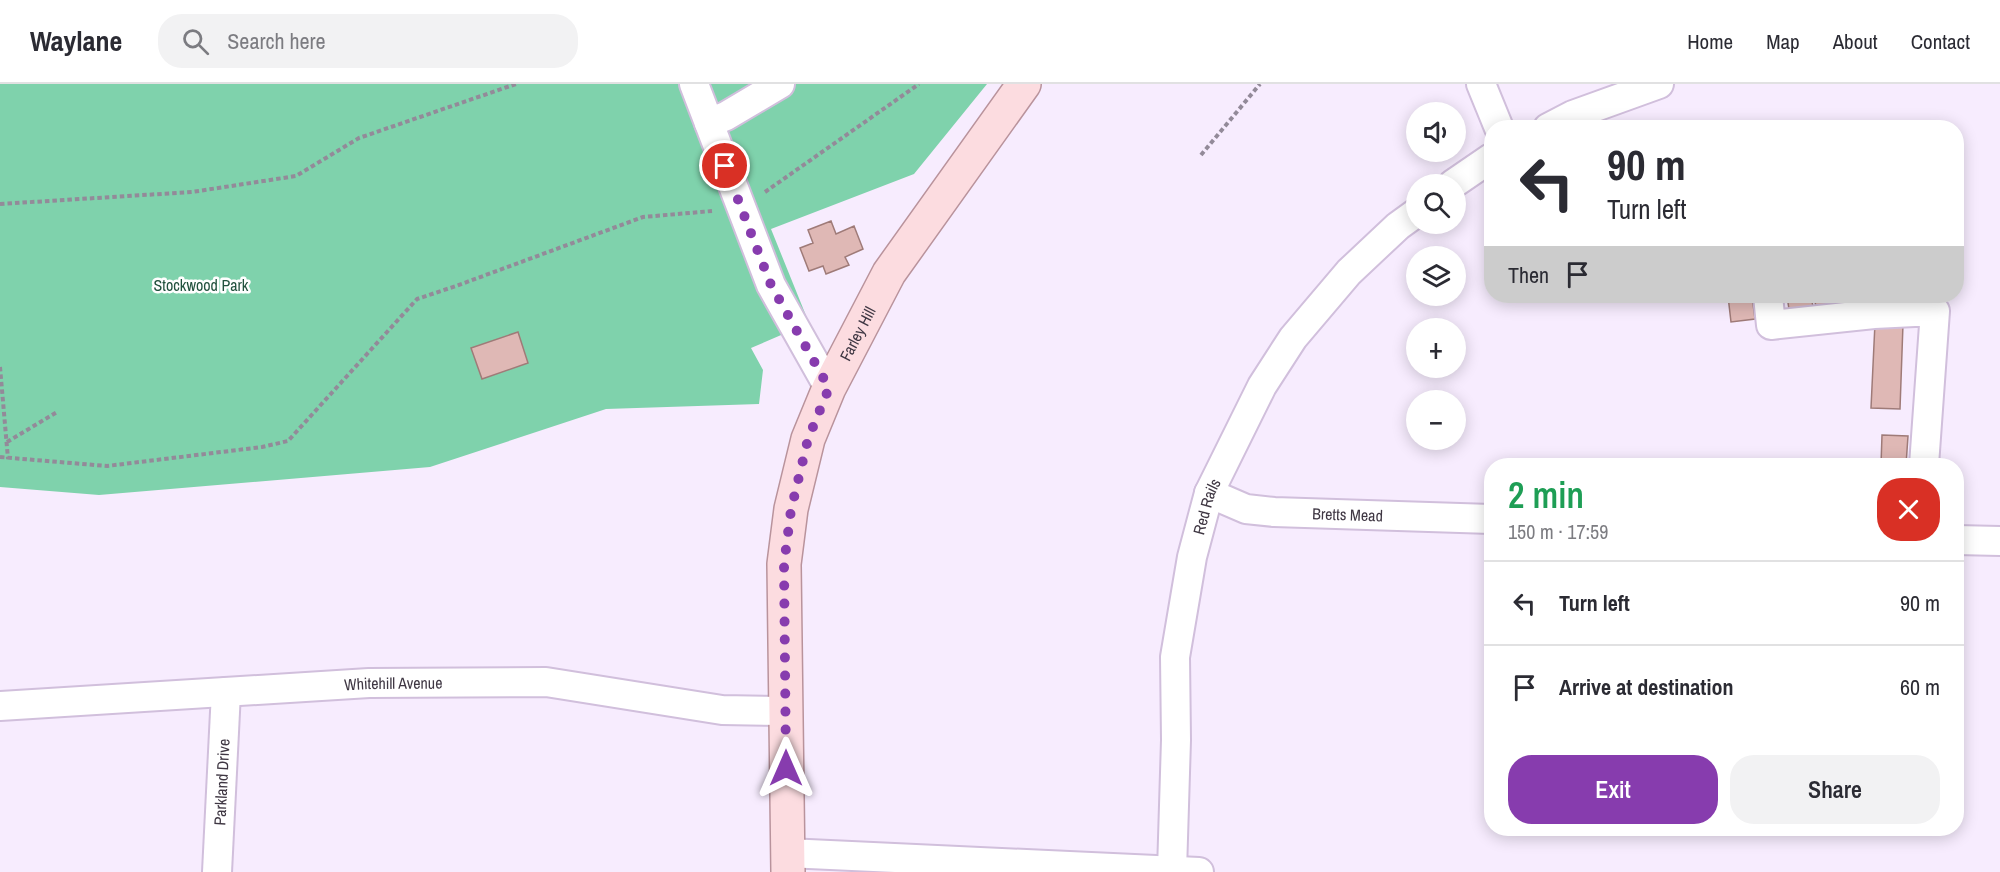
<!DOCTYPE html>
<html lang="en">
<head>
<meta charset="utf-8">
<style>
	body { margin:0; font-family:"Archivo Narrow",sans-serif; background:#f2f2f3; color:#2b2b33; height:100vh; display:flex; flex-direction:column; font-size:22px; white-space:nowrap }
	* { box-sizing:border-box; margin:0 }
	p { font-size:20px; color:#7c7c81 }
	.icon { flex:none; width:33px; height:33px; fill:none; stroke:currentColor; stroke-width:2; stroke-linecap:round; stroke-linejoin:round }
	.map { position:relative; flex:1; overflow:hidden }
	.side { position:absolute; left:1484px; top:374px; width:480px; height:378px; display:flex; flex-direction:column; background:#fff; border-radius:24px; box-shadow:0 3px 15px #0003 }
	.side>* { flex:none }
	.banner { position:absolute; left:1484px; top:36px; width:480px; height:183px; border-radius:24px; box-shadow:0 3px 15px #0003; background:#fff; color:#2b2b33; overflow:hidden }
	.fabs { position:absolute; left:1406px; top:18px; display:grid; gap:12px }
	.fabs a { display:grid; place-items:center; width:60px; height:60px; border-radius:50%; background:#fff; box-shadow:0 3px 15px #0003; font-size:30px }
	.pin { position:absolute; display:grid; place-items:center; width:51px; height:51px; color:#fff; margin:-26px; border:3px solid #fff; border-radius:50%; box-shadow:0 2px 6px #0007 }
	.me { position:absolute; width:66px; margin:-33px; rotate:0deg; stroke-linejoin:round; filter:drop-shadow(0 0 4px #0008) }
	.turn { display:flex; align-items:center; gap:21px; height:126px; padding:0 24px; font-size:27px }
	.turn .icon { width:78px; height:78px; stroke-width:2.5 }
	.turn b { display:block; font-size:42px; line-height:51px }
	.then { display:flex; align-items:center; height:57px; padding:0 24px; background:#0003; gap:12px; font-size:22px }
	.round { display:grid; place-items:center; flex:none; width:63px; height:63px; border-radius:24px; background:#f2f2f3 }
	.headline { display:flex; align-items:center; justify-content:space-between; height:102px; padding:0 24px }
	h1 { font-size:36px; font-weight:600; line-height:45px; color:#1e9e55 }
	.action { display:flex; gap:12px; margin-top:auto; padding:12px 24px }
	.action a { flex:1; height:69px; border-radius:24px; background:#873cae; color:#fff; font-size:24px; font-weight:600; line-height:69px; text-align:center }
	.action a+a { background:#f2f2f3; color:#2b2b33 }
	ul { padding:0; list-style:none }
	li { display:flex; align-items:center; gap:18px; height:84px; padding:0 24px; border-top:2px solid #e1e1e2 }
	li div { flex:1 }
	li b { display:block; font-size:22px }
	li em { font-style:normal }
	header { display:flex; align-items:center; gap:36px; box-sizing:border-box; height:84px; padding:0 30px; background:#fff; border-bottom:2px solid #e1e1e2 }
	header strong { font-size:28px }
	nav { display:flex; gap:33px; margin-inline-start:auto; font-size:21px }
	.search { width:420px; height:54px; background:#f2f2f3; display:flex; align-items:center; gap:15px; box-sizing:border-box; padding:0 21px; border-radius:24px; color:#7c7c81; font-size:22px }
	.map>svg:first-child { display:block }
	.green { fill:#7fd2ac }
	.building { fill:#dfb8b5; stroke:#9f7b78; stroke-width:1.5 }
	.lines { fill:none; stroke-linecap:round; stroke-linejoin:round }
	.minor-casing { stroke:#d1bfdc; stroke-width:32 }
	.major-casing { stroke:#b9939c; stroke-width:36 }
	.path { stroke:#938a99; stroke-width:4; stroke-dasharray:4.5 3; stroke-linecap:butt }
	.minor { stroke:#fff; stroke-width:28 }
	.major { stroke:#fcdce0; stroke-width:33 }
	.route { stroke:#873cae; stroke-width:10; stroke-dasharray:0 18 }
	.labels { text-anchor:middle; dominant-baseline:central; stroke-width:5; stroke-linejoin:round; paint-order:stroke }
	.park-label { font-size:16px; fill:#21513d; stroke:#fefefe }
	.street-label { font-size:16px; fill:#3f3743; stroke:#fefefe }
</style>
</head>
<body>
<header>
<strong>Waylane</strong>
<div class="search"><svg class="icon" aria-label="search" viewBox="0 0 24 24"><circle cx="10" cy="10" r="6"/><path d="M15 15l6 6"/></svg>Search here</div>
<nav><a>Home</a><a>Map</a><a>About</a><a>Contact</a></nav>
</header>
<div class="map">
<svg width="2000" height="788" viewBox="0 0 2000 788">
	<rect width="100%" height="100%" fill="#f7ecfe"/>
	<path class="green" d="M0,0h987l-73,90 -143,55 38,94 -58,25 12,22 -4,34 -153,5 -176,58 -331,28 -99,-8z"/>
	<path class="building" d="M831,137l5,13 18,-8 9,23 -18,8 4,8 -23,9 -3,-8 -14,5 -9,-23 13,-5 -5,-13z
		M1728,212h24l3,23 -24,3z
		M1787,212h24l3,16 -24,4z
		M1814,212h25l2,14 -24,3z
		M1874,212h24l1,7 -24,3z
		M1875,239l28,1 -3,85 -29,-1z
		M518,248l10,31 -46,16 -11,-31z
		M1882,351l26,1 -2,29h-25z"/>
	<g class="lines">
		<g class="minor-casing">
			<g id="minor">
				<path d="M694,0l77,201 58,103"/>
				<path d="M1481,0l18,44"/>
				<path d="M709,39l17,-7 54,-32"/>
				<path d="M1548,44l25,-13 86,-31"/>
				<path d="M1453,100l38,-26"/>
				<path d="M1768,212l3,29 103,-11 61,-3 -11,154"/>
				<path id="s1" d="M1209,409l37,16 28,3 217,7"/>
				<path d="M1956,456l44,1"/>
				<path id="s2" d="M0,622l369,-23 177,-1 176,28 63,1"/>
				<path d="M787,769l412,19"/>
				<path id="s3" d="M1172,787l4,-131 -1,-83 17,-100 17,-64 53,-107 31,-48 56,-66 49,-46 18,-13"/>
				<path id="s4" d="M217,788l9,-180"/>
			</g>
		</g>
		<g class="major-casing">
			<g id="major">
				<path id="s5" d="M788,788l-4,-308 7,-55 17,-70 21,-51 60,-115 135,-189"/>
			</g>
		</g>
		<path class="path" d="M1201,71l59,-71
			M765,108l154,-108
			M0,120l192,-12 104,-16 63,-38 157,-54
			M0,283l8,92
			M7,358l50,-30
			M0,373l107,9 155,-19 26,-6 129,-142 39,-13 187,-69 69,-6"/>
		<use href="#minor" class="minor"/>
		<use href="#major" class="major"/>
	</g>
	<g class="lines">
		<path class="route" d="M725,82l46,119 58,103 -21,51 -17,71 -7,54 2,204"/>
	</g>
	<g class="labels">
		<g class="park-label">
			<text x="201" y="201">Stockwood Park</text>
		</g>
		<g class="street-label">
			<text stroke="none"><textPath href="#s5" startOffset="552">Farley Hill</textPath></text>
			<text stroke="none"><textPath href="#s3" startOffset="368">Red Rails</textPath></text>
			<text stroke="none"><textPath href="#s1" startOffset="142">Bretts Mead</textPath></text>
			<text stroke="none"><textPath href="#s2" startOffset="394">Whitehill Avenue</textPath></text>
			<text stroke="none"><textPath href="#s4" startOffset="90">Parkland Drive</textPath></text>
		</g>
	</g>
</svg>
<div class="fabs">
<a><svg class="icon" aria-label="sound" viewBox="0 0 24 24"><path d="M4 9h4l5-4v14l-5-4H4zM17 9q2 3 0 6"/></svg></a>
<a><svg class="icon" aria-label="search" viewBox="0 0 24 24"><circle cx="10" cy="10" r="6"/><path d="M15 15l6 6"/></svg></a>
<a><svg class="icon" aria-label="layers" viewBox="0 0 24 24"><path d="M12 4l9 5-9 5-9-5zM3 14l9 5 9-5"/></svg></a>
<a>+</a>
<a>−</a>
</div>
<div class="pin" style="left:725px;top:82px;background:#d93025"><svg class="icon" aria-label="arrive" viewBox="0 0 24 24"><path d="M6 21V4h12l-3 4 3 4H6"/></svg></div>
<svg class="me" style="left:786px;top:684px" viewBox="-20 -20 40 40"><path d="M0-17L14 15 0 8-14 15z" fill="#873cae" stroke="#fff" stroke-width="4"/></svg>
<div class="banner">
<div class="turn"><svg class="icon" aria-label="left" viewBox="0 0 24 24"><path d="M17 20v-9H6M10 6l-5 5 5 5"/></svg><div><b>90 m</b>Turn left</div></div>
<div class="then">Then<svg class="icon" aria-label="arrive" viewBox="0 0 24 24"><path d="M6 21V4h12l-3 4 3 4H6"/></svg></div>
</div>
<section class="side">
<div class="headline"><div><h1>2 min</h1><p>150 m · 17:59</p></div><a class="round" style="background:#d93025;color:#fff"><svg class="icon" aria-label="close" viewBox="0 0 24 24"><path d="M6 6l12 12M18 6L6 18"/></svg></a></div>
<ul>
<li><svg class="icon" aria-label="left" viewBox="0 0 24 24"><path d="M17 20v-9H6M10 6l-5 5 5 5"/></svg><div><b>Turn left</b></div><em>90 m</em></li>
<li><svg class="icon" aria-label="arrive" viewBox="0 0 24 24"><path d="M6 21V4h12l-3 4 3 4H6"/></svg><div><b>Arrive at destination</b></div><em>60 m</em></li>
</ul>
<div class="action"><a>Exit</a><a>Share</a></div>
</section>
</div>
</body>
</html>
